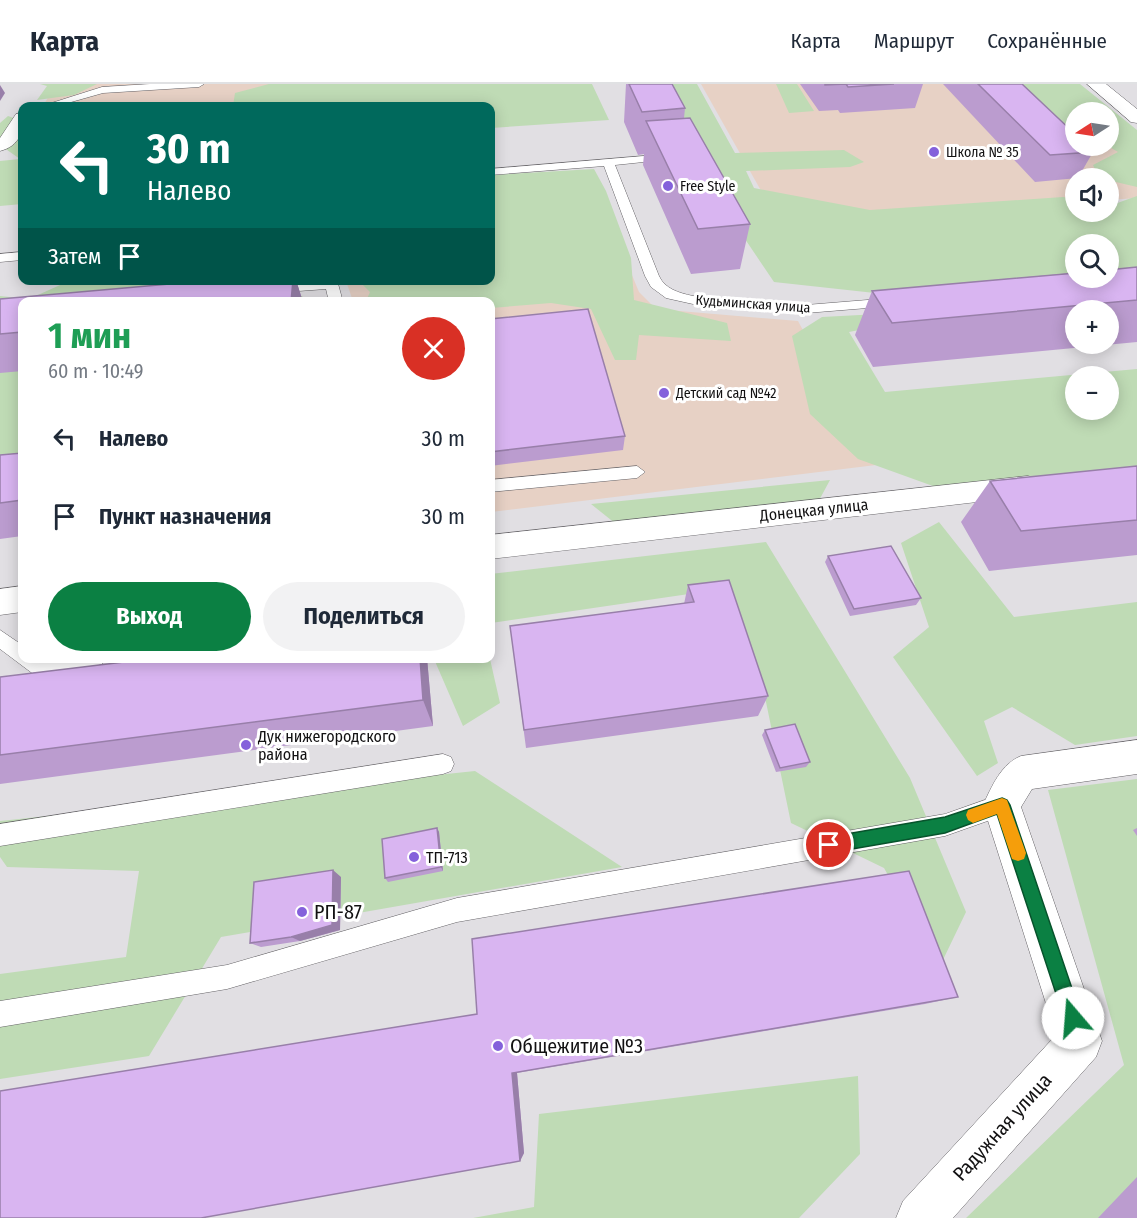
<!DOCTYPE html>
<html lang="ru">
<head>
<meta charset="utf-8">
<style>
	body { margin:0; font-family:"Fira Sans Condensed",sans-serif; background:#f2f2f3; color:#1f2937; height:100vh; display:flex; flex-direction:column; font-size:22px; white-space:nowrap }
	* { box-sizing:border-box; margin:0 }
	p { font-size:20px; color:#747a83 }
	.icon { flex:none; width:33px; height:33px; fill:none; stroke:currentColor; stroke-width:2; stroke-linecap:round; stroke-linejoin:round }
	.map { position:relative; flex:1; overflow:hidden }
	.sheet { position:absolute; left:18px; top:213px; width:477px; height:366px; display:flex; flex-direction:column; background:#fff; border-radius:12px; box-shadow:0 3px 15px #0003 }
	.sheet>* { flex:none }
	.banner { position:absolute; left:18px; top:18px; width:477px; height:183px; border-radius:12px; box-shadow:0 3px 15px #0003; background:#00695c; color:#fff; overflow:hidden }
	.needle { width:39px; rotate:258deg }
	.fabs { position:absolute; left:1065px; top:18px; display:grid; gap:12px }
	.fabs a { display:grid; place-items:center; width:54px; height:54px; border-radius:50%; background:#fff; box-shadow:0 3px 15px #0003; font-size:30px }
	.pin { position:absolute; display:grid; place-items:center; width:51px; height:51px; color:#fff; margin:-26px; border:3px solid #fff; border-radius:50%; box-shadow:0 2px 6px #0007 }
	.me { position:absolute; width:66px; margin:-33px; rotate:342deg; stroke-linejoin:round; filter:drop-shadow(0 0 4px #0008) }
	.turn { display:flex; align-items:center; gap:21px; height:126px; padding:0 30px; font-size:27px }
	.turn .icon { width:78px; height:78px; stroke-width:2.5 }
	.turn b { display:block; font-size:42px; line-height:51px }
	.then { display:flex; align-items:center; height:57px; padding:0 30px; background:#0003; gap:12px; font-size:22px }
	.round { display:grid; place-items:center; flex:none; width:63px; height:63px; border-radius:32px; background:#f2f2f3 }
	.head { display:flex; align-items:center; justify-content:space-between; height:102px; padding:0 30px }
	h1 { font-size:36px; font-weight:700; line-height:45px; color:#1e9e55 }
	.action { display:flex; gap:12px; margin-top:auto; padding:12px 30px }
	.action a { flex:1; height:69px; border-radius:36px; background:#0b8043; color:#fff; font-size:24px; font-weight:700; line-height:69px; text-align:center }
	.action a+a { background:#f2f2f3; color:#1f2937 }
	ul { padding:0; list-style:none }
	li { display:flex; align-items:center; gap:18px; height:78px; padding:0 30px }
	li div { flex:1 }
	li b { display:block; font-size:22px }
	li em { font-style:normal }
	header { display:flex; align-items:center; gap:36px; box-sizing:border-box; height:84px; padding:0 30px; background:#fff; border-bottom:2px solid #e0e1e3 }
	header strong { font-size:28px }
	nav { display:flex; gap:33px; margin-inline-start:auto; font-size:21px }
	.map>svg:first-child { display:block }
	.education { fill:#e7d1c5 }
	.green { fill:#bfdbb5; fill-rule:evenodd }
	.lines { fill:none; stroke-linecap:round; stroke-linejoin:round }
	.lane-casing { stroke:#646266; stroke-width:1 }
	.street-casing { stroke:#646266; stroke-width:1 }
	.lane { fill:#fff; fill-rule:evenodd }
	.street { fill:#fff; fill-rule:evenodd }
	.wall { fill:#bb9ccf; fill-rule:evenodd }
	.shaded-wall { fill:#987fa9 }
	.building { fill:#d9b5f1; stroke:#987fa9; stroke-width:1.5 }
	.route { fill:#0b8043; stroke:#07532c; stroke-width:1.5 }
	.slow { fill:#f59e0b }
	.poi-dot { fill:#8461db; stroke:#fff; stroke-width:2 }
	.labels { text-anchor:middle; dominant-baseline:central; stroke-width:6; stroke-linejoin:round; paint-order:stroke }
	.far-poi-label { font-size:14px; fill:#121112; stroke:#fff; text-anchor:start }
	.far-street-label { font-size:14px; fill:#121112; stroke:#fff }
	.street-label { font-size:16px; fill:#121112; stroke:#fff }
	.poi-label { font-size:16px; fill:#121112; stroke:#fff; text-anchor:start }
	.near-poi-label { font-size:20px; fill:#121112; stroke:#fff; text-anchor:start }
	.near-street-label { font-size:20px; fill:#121112; stroke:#fff }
</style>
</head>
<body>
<header>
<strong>Карта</strong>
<nav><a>Карта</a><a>Маршрут</a><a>Сохранённые</a></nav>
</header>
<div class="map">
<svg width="1137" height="1134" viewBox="0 0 1137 1134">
	<rect width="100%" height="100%" fill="#e1dfe3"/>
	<path class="education" d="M56,0h265l-3,22h-275z
		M701,0h352l23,28v34h32l29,13v39l-28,2 -1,-22h-32l-1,25 -293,25z
		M615,150l24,58 17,17 142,12 78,144 -385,47 -1,-210 -137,-1 -7,-20 144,-1z"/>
	<path class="green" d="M40,0h57l-23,11 -37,5 10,-14z
		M269,0h323l17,36 -118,8 -1,-22h-257l2,-13z
		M648,0h49l38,69 109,-3 20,12 -14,5 -104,4 8,17 116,22 193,-13 12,2 1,13h32l1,-6 28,-10v96l-253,2 -110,-12 -81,-120zM1076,160h32v34h-32z
		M776,0h21l17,27 -25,2z
		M990,0h90l57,46v57l-38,-9 -6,-13 25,-13 -10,-6v-34h-32l-1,27z
		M8,32l14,5v83l-22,2v-45l20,-2 -20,-14v-22z
		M594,85l12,22 25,67 3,42 93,23 4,18 -92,-6 -3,25h-21l-24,-51 -40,-6 -60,5 -1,-6 -124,-1 4,-9 -11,-11 131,-1 1,-105z
		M278,196l31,21 -287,1v178l-22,2v-186l29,3 40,-18z
		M879,230l10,10 -40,8 36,60 252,-23v117l-157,17 -122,-44 -48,-45 -18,-78 30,-19zM1076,292h32v34h-32z
		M830,396l-14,26 -200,18 -25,-20z
		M939,438l75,95 123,-15v134l-62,9 -63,-38 -28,14 14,42 -21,13 -84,-119 36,-30 -28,-84z
		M766,458l144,236 56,134 -26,54 -56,-98 -93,-45 -25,-121 -43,-113 -232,34 -1,-49z
		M434,575h56l10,44 -37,23z
		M475,687l147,96 -401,70 -72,119 -149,23v-105l126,-17 13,-86 -132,-4 -7,-10v-36z
		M1137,695v439h-171l158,-153 -76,-275z
		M858,992l2,78 -61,64h-326l61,-11 5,-93z"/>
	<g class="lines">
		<g class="lane-casing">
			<path id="lane" d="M150,0h54l-5,3 -96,6 -46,13h-15l60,-19z
				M668,70l6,3 -2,2 -57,6 44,111c6,13 20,17 34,20l113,9 86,-7 7,4 -7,4 -86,7 -113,-9 -27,-6 -15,-11 -6,-11 -41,-110 -114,9v-6z
				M22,168v8l-22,2v-8z
				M337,196l6,22h-14l-3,-13 -55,4 -7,-4 7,-4z
				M637,382l8,6 -8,6 -147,14v-12z
				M0,546l22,15v13h83l-3,6 -7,2 -63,7 -32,-24z
				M443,670l8,3 3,7 -3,7 -8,3 -443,72v-22z
				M1002,710l8,3 3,8 -3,8 -65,23 -488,86 -230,67 -227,38v-26l227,-36 230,-67 488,-84z"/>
		</g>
		<g class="street-casing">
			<path id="street" d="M1087,0h19l31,25v14l-6,-1z
				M22,29c2,18 -2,33 -22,38v-13l16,-24z
				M1028,392l10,3 4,7 -4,7 -10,3 -538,63v-24z
				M22,502v26l-22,3v-26z
				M1137,656v34l-105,15 -11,18 81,234 -6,16 -143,161h-57l7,-17 153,-166 -73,-230c9,-19 18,-41 38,-49z"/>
		</g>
		<use href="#lane" class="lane"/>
		<use href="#street" class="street"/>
	</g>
	<path class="wall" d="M626,0h46l13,24 -1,10 66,106 -10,45 -49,5 -48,-109 1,-11 -6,1 -14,-33z
		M800,0h123l-8,24 -75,5 -2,-3 -19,1z
		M943,0h79l71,68 -15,26 -43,4z
		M1137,183v75l-264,25 -18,-32 17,-44zM1076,226h32v34h-32z
		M296,196l7,22h-281v69l-22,2v-74z
		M490,235l135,117 -2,14 -133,16z
		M22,369v83l-22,3v-84z
		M1137,382v89l-148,16 -28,-49 29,-41z
		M828,472l93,42 -5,7 -66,11 -25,-54z
		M688,501l80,111 -10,20 -232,32 -16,-122 174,-22z
		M427,574l6,68 -433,58v-107z
		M765,646l45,32 -4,5 -30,5 -14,-37z
		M437,744l2,4 4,39 -55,11 -3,-4z
		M1137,744v8l-4,-6z
		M341,793l-1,53 -40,11 -39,6 -11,-4z
		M958,913l-33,7 -408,69 7,80 -4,8 -520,-70z
		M1137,1093v41h-39z"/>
	<path class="shaded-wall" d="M0,1l5,8 -5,8z
		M293,196h3l7,22h-12z
		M420,574h7l6,68 -10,-26z
		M437,744l2,4 4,39 -2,-4z
		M333,786l8,7 -1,53 -40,11 -9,-4z
		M512,989h5l7,80 -4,8z"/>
	<path class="building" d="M629,0h43l13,24 -43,4z
		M825,0h69l-46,3 -2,-3 -21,1z
		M978,0h44l54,51v11h11l6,6 -43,3z
		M690,34l60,106 -52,5 -52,-108z
		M1137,183v33l-245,23 -20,-32 204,-18v5h32v-8z
		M215,196h78l-2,22h-269v30l-22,2v-35z
		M588,225l37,127 -135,16v-133z
		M22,369v47l-22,3v-48z
		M1137,382v54l-116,11 -31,-50z
		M891,462l30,52 -67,11 -26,-53z
		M729,496l39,116 -244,34 -14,-104 184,-24 -6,-17z
		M157,574h263l3,42 -423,55v-78z
		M795,640l15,38 -30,6 -15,-38z
		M437,744l4,39 -56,11 -3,-39z
		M333,786l-1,55 -41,12 -41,6 4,-61z
		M909,787l49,126 -446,76 8,88 -319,57h-201v-127l477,-77 -5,-75z"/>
	<path class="route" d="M1002,714l5,2 3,5 72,213 -3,7 -6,2 -7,-2 -2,-7 -67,-204 -52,19 -116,20 -6,-2 -2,-6 2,-6 6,-2 116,-20z"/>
	<path class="slow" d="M1002,714l5,2 19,53 -2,6 -6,2 -6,-2 -15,-45 -24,9 -5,-3 -2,-5 2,-5z"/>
	<g class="poi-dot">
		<circle cx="934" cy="68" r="6"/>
		<circle cx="668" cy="102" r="6"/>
		<circle cx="664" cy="309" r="6"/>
		<circle cx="246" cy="661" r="6"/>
		<circle cx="414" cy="773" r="6"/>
		<circle cx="302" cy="828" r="6"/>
		<circle cx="498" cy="962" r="6"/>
	</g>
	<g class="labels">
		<g class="far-poi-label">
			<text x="946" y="68">Школа № 35</text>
			<text x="680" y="102">Free Style</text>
			<text x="676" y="309">Детский сад №42</text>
		</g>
		<g class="far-street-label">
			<text transform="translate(753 220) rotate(4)">Кудьминская улица</text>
		</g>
		<g class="street-label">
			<text transform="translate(814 426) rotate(-6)">Донецкая улица</text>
		</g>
		<g class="poi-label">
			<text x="258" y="652">Дук нижегородского<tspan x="258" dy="18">района</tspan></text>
			<text x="426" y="773">ТП-713</text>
		</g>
		<g class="near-poi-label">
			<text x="314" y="828">РП-87</text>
			<text x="510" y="962">Общежитие №3</text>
		</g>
		<g class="near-street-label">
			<text transform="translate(1002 1043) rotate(-48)">Радужная улица</text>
		</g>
	</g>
</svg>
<div class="fabs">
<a><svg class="needle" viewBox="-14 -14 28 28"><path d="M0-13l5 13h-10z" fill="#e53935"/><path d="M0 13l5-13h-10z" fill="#747a83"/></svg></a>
<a><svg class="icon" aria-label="sound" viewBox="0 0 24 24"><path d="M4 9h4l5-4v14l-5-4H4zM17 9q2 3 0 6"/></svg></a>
<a><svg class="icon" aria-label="search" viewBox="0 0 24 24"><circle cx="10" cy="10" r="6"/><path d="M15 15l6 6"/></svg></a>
<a>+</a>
<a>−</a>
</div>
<div class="pin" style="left:829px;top:761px;background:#d93025"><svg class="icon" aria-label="arrive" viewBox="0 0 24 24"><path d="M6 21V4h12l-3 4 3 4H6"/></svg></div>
<svg class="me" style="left:1073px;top:934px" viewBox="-20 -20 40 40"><circle r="19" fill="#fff"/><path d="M0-13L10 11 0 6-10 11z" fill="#0b8043"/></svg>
<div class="banner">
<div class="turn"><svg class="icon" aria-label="left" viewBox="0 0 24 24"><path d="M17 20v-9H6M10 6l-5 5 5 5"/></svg><div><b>30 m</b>Налево</div></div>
<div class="then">Затем<svg class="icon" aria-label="arrive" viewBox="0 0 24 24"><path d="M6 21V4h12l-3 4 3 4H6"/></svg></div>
</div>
<section class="sheet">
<div class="head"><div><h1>1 мин</h1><p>60 m · 10:49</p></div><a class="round" style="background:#d93025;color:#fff"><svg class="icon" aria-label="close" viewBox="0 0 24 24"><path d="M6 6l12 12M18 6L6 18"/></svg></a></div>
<ul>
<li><svg class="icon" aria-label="left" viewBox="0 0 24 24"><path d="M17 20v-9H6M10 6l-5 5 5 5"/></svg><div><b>Налево</b></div><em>30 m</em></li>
<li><svg class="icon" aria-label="arrive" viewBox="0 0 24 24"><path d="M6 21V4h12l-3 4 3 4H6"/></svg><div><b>Пункт назначения</b></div><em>30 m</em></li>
</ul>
<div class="action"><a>Выход</a><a>Поделиться</a></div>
</section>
</div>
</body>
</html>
